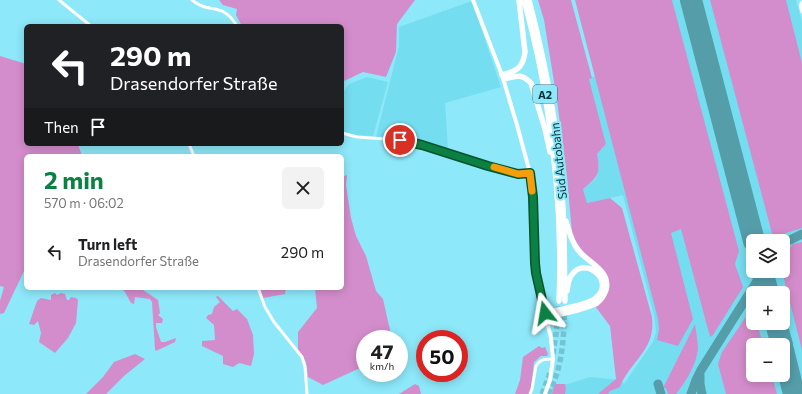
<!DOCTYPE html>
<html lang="en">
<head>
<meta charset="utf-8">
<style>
	body { margin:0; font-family:Commissioner,sans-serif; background:#f2f2f2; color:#202124; height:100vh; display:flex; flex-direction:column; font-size:15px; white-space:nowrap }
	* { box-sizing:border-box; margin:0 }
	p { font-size:13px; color:#757577 }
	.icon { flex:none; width:22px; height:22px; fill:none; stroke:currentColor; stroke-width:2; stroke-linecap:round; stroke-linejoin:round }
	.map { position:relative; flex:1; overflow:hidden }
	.panel { position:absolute; left:24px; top:154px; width:320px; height:136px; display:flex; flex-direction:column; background:#fff; border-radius:6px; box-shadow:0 2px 10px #0003 }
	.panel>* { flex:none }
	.guide { position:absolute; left:24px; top:24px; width:320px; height:122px; border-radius:6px; box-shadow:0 2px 10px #0003; background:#202124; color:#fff; overflow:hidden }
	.buttons { position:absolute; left:746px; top:234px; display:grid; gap:8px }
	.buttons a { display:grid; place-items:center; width:44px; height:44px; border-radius:6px; background:#fff; box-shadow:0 2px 10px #0003; font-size:20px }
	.speed { position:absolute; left:356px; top:330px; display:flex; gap:8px; font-size:20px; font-weight:700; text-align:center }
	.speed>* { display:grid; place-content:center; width:52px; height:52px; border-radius:50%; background:#fff; box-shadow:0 2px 10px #0003; line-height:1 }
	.speed small { font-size:10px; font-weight:400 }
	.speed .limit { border:6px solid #d22; background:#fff; color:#111 }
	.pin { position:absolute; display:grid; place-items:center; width:34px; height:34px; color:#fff; margin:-17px; border:2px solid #fff; border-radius:50%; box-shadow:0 1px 4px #0007 }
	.me { position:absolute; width:44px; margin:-22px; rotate:346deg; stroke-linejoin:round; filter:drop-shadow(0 0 3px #0008) }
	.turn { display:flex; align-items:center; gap:14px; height:84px; padding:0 20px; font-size:18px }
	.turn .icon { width:52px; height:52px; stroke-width:2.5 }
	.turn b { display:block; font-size:28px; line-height:34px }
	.then { display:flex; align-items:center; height:38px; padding:0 20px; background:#0003; gap:8px; font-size:15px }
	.round { display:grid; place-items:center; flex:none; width:42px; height:42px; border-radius:6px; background:#f2f2f2 }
	.headline { display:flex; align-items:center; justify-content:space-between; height:68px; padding:0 20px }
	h1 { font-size:24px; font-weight:700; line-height:30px; color:#0b8043 }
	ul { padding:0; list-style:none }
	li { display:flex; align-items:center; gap:12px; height:60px; padding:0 20px }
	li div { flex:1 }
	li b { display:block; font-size:15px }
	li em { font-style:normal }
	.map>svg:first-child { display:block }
	.built { fill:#75ddf0; fill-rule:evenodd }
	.green { fill:#d48dcc }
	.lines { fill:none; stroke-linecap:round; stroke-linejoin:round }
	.taxiway { stroke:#569daa; stroke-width:9 }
	.runway { stroke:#569daa; stroke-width:22 }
	.highway-tunnel { stroke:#73c4d3; stroke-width:5.5; stroke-dasharray:5.5 3; stroke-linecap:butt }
	.street { stroke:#fff; stroke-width:3 }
	.secondary { stroke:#fff; stroke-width:4 }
	.highway { stroke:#fff; stroke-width:5.5 }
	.route-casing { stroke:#07532c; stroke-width:10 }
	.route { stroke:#0b8043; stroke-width:7 }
	.slow { stroke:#f59e0b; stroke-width:7 }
	.labels { text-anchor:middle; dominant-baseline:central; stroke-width:4; stroke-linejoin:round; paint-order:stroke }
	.shield { fill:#8de8f9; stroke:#316973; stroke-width:1 }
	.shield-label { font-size:11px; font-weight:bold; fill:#093239 }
	.street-label { font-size:12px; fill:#093239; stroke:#8de8f9 }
</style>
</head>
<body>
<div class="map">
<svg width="802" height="394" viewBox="0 0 802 394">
	<rect width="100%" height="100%" fill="#8de8f9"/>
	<path class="built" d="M620,0h176l6,22v372h-252l3,-10h15l22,-7 31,3 3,4 29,-42 3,-10 -2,-17 -31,-120 -36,8 -4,-14 8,-6 5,-5 3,-11 -2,-13 9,-10 -17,-65 45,-23zM753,241h30v30h-30zM753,293h30v30h-30zM753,345h30v30h-30z
		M472,1l29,86 -56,16 3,48 -46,-12 -26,-2 23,-91v-19z
		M367,77l21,5 -15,54 -21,-1 -10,-4v-37l7,-10z"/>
	<path class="green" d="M219,0h196l-18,24 -1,28 -10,25 -23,-5 -21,10v-56h-100l-6,-11 1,-6 -14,-4z
		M538,0h33l21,78 -3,1 17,65 -9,10c4,19 1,23 -14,35l4,14 23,-5 12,10 30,109c0,4 1,9 0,13 -2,22 -25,37 -32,57l-10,4 -2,3h-10l18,-15 -6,-53 -15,-20 13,-18 -22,-33 -11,-14 -3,-8 -5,-56 -10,-77 -13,-80z
		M575,0h97l67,251 -4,13 8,23 -30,48 -3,2 -29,-108 -10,4 22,86 -15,27 -21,-6 2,-10 -1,-11z
		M710,0h76l16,63v165l-16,5 -8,8h-4z
		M0,56l26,8v80h52l4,12h-56v114l-2,1 -20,42 -4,1v-13l4,-14 -4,-1z
		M347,175l-1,10 5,33 5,18 10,20 10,35 7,8 9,40h-27v15l-7,2 2,12 -37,17 -15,-8 -2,-15 -8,-12v-18l19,-24 -2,-20h27v-111z
		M802,242v108l-20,-79h1v-15l10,-12z
		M121,288h19l18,12 2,13 -2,2 5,4 -1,4h-6v4l5,15h4l11,-4 -1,4 -19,9 -1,-2 -3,-47 -2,-3 -15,-2 -1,7 -3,-1 -6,-11z
		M260,288h26l-1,6 -22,4z
		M55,293l2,2 4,-2 4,1 2,6h2l2,-3 5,1 2,2 -2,23 -8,15 -13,15 -16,-11 2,-9 -3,-12 -4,4 -5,-1 8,-23 4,-3 10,2v-5z
		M218,296l15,15 4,-2 10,10 6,16 1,19 -3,12 -12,-3 -6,4 -10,-3v-8l-21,-10v-5l13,-1 -1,-15 -8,-7 2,-3 4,-1 2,-7 6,-5 -4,-5z
		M751,313h2v10h4l6,22h-10v30h2l1,5 16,-4 5,18h-51l-8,-30 4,-12 15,-22 10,-15z
		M695,324c1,8 3,17 3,25 -2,17 -12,32 -22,45h-8l-2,-6h-3z
		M539,346l3,2 3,-1 3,7 -1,2h-6l-7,6 -3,26 -2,6h-14l5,-14 3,-23z
		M135,354l10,5 -21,17 -18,18h-20l17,-17 11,-15z
		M415,384l4,2 2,8h-22z
		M555,384h10l1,5 -1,5h-13z"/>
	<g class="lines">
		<path class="taxiway" d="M783,245l3,-3 16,-8
			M700,375v9l2,10
			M658,384l3,10
			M691,394l5,-14 5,-10 53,-84 4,-7 1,-8"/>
		<path class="runway" d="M691,0l63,241
			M762,271l6,22
			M776,323l6,22
			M783,350l11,44"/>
		<path class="highway-tunnel" d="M553,354l3,-20 3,-33
			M542,394l7,-18 1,-6
			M548,394c3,-6 6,-12 8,-18 8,-24 8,-50 9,-75"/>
		<path class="street" d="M59,0l32,26
			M192,0c18,15 30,1 45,26
			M802,2c-3,3 -1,6 0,10
			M342,133l15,4 43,3 22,5 66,20 30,9 12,-1
			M189,144l5,12
			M258,288l7,19 9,15 28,35 3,10 2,27
			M530,394l2,-5 4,-23c4,-7 9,-7 17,-7"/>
		<path class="secondary" d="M473,0l29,75 15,50 13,48 3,24 2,66 5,31 11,44 1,11 1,10 -3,21 -5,14"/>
		<path class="highway" d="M524,0c9,33 17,67 22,101 11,66 16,133 13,200
			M529,0c18,69 31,139 34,210 2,30 1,60 2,91
			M502,75c15,-4 21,-7 23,-23l-6,-52
			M504,79c12,-3 17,-6 27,4l14,46 5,23
			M545,313c14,-4 36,-6 48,-13 26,-16 -8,-47 -22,-24 -3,4 -3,10 -4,15
			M546,318c15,-5 38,-8 51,-15 4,-3 7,-7 9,-13 5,-20 -18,-27 -28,-40 -7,-9 -9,-19 -12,-29"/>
	</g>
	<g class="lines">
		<g class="route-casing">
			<path id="route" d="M400,140l22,5 66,21 30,8 12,-1 3,24 2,66 1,10 9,40"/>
		</g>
		<use href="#route" class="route"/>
		<path class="slow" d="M494,167l24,7 12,-1 2,18"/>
	</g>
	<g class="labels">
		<rect class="shield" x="533" y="85" width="24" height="18" rx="3"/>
		<g class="shield-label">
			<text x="545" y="94">A2</text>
		</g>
		<g class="street-label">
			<text transform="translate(558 161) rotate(-96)">Süd Autobahn</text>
		</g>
	</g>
</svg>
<div class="buttons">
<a><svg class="icon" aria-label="layers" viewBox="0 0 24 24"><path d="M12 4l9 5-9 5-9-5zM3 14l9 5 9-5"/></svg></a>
<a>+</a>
<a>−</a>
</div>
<div class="speed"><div>47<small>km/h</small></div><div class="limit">50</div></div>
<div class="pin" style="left:400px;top:140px;background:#d93025"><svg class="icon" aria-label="arrive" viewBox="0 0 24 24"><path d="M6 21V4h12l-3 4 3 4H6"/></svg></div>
<svg class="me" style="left:545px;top:313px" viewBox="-20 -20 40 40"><path d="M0-17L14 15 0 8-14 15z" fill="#0b8043" stroke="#fff" stroke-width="4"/></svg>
<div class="guide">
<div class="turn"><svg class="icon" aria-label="left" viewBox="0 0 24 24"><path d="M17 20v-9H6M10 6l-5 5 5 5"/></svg><div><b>290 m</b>Drasendorfer Straße</div></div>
<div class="then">Then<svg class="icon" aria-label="arrive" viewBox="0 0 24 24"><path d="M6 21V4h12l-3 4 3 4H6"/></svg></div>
</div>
<section class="panel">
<div class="headline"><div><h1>2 min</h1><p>570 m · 06:02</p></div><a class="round"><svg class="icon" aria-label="close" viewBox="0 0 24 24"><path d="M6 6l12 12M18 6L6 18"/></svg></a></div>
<ul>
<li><svg class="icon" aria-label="left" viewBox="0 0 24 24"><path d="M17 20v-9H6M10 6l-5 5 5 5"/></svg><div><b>Turn left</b><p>Drasendorfer Straße</p></div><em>290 m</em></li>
</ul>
</section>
</div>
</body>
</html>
